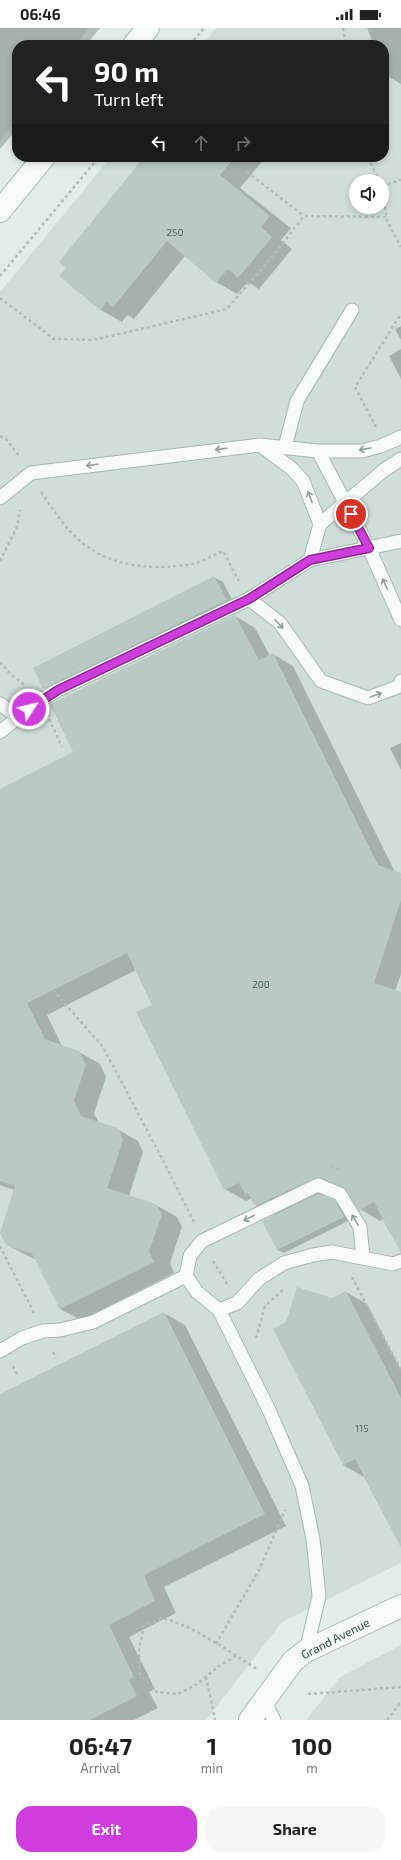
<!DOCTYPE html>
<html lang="en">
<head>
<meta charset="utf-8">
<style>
	body { margin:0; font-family:"Exo 2",sans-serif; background:#f6f6f6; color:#202124; height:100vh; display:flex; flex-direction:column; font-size:15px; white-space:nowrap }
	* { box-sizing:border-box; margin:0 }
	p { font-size:13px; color:#757577 }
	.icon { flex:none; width:22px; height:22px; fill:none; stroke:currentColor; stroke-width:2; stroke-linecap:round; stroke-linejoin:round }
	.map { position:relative; height:1692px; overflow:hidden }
	.side { display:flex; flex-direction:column; background:#fff; flex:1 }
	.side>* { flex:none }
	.guide { position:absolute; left:12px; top:12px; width:377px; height:122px; border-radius:16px; box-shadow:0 2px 6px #0003; background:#202124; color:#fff; overflow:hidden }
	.fabs { position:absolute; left:349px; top:146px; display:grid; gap:8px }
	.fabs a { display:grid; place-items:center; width:40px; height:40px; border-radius:50%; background:#fff; box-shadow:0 2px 6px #0003; font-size:20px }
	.pin { position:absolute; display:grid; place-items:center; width:34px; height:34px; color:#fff; margin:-17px; border:2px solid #fff; border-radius:50%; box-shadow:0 1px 4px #0007 }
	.me { position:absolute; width:44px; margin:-22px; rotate:55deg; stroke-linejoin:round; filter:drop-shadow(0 0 3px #0008) }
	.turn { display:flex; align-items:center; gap:14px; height:84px; padding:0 16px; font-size:18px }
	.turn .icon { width:52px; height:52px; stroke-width:2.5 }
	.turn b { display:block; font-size:28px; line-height:34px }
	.lanes { display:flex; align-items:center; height:38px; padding:0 16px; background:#0003; justify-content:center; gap:20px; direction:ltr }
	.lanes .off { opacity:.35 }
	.eta { display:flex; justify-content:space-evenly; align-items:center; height:68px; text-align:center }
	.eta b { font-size:24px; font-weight:700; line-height:28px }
	.action { display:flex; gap:8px; margin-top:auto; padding:8px 16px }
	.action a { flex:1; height:46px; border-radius:16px; background:#cf3ddc; color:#fff; font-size:16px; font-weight:700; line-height:46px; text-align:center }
	.action a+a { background:#f6f6f6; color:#202124 }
	.status { display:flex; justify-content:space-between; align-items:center; height:28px; padding:0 20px; background:#fff; direction:ltr }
	.status svg { height:11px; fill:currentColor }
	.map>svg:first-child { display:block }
	.built { fill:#d0ded9; fill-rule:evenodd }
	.shadow { fill:#0003 }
	.building { fill:#b9cac4 }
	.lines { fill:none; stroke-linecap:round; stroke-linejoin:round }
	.service-casing { stroke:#a6b7b2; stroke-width:15 }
	.minor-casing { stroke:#a6b7b2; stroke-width:24 }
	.tertiary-casing { stroke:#a6b7b2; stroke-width:24 }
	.path { stroke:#b0bdb9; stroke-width:2.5; stroke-dasharray:3 3; stroke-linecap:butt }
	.service { stroke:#f6faf9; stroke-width:13 }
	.minor { stroke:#f6faf9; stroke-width:22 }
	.tertiary { stroke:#f6faf9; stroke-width:22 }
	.oneway { stroke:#8fa09b }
	.route-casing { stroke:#87288f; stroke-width:10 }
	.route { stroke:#cf3ddc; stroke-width:7 }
	.labels { text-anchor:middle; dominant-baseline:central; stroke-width:3; stroke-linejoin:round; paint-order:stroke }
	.number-label { font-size:10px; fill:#4c675f }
	.street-label { font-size:12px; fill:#28463d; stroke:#f2f9f7 }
</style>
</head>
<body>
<div class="status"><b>06:46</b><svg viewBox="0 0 49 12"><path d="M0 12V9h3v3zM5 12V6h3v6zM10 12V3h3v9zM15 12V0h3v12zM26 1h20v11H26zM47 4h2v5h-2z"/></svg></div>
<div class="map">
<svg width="401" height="1692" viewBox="0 0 401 1692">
	<rect width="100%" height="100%" fill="#e2ece9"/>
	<path class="built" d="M0,0h89l-13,17h-59v74l-17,22z
		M216,0h185v1535l-119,59 -76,98h-206v-1428l111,-135h273v-112h-182zM356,153h26v26h-26z
		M401,1617v75h-95l34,-43z"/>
	<path class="shadow" d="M0,0h100l-14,17h-69v84l-17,20z
		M367,0h34v56l-15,-9 -2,-4v-26h-10z
		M145,129h121l-26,31 51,40 -10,12 11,9 -33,40 -11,-7 -11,12 -21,-12 -31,-26 -51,63 -7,-4 -5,7 -21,-12 -41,-34z
		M401,298v14l-6,-11z
		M401,321v30l-12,-23z
		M214,549l9,5 12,23 -183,88 -8,-5 -10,-19z
		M235,588l20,12 15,28 3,-2 20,12 102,206 6,2v100l-6,17 6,2v246l-11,-6 -7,-14 -3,2 -20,-12 -12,-18 -9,-3 -17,8 19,9 9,15 -66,33 -6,-3 -4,-34 -18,-10 -4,-8 -6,3 -21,-12 -72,-184 -17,-35 -89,45 15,31 17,6 21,12 6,13 -12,36 5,10 18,6 21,12 5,11 -14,44 27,9 21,12 5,10 -12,36 4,10 -93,47 -21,-11 -24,-49 -29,-15 7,-55 -14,-5v-395l75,-37z
		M401,715v27l-11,-22z
		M346,1264l21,12 34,66v176l-37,-69 -21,-12 -11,-166z
		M164,1285l21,12 101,201 -122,61 12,26 -47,24 26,52 -6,3 9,16 -24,12h-134v-325z"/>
	<path class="building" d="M144,129h91l-15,18 50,41 -9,11 11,10 -34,41 -10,-9 -12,14 -49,-42 -54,66 -6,-5 -7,8 -41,-34 7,-8 -7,-6z
		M214,548l13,24 -184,89 -10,-21z
		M235,587l24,45 14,-7 105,212 23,8v27l-27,83 27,9v261l-27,-51 -15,8 -16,-23 -22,-9h-6l-60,28 -7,-13 -3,1 -6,-11 -15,7 -88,-178 16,-7 -25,-52 -100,50 18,36 34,12 7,14 -12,35 7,16 37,12 5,12 -16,48 49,16 6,11 -13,36 5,11 -94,47 -28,-55 -26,-9 -6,-12 15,-47 -15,-5v-392l73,-37 -23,-48z
		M318,1166l17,6 9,17 -67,33 -15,-29z
		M297,1259l35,11 14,-7 55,107v150l-46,-89 -12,6 -70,-136 13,-7z
		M164,1284l101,202 -121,61 11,26 -46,24 25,52 -5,3 8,16 -47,24h-90v-326z"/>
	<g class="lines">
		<g class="service-casing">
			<path id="service" d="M260,417l31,23 12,13 17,43 -10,36
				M285,419l12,-46 55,-91
				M318,423l51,97 32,72
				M0,470l31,-25 229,-28 58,6h44l19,-5 20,-9
				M320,496l63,-53 18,-12
				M249,571l31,24 41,58 47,17 32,-12 1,-5
				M0,676l18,13
				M0,704l40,-32 18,-10 191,-91 61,-39 91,-19
				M219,1282l-22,-18 -11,-16 4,-20 12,-15 116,-56 22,9 20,33 3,30
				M0,1323l22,-13 21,-7 17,-1 33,-8 93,-46
				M306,1623l13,-55 -6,-57 -11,-53 -33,-76 -50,-100 18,-7 22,-24 25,-16 29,-8 19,-3 61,12 8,-3
				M264,1672l10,20"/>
		</g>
		<g class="minor-casing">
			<path id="minor" d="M250,1692l43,-59 13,-10 95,-45"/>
		</g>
		<g class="tertiary-casing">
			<path id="tertiary" d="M134,17l14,-17
				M0,183l44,-54"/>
		</g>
		<path class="path" d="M343,0l3,17
			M190,17l14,-17
			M370,129l2,10 8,14
			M247,144l57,44
			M382,158l19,-6
			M382,161l5,32 14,26
			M0,248l99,-119
			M0,270l54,41 39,1 134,-31 49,-57 28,-36 82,1
			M376,399l-21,-40 46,-73
			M0,408l6,3 14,18
			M41,464c12,17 22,34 38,48 30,27 74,31 113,24 10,-2 21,-9 31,-13l16,30
			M0,533l17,-34 3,-17
			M0,634l10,12 16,12
			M49,691l13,28
			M53,962l50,57 62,117 29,58
			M331,1138l5,1 4,4
			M0,1218l34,67
			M213,1233l14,23
			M352,1249l49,93
			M256,1310l9,-32 18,-16
			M53,1324l3,6
			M13,1338l4,8
			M216,1616l43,-74 26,-60
			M236,1628l-17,10 -22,18 -19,10 -21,-2 -17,-18 -1,-26 5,-22 19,-8c34,10 64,32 94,51
			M206,1649l9,43
			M308,1666l93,-7
			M387,1692l14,-18"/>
		<use href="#service" class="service"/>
		<use href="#minor" class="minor"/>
		<use href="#tertiary" class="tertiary"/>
	</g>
	<defs><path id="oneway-shaft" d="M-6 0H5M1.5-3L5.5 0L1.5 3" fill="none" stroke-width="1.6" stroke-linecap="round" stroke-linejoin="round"/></defs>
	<g class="oneway">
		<use href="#oneway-shaft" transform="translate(221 421) rotate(173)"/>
		<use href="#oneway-shaft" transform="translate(365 421) rotate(170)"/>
		<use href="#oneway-shaft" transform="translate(92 437) rotate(173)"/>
		<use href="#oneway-shaft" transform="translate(310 469) rotate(-111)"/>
		<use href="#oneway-shaft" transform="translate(385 556) rotate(-114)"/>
		<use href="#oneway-shaft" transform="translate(279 596) rotate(46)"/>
		<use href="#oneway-shaft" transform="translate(376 667) rotate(-20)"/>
		<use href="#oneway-shaft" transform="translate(249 1190) rotate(154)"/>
		<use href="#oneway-shaft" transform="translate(355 1192) rotate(-122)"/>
	</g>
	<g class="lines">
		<g class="route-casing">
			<path id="route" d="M29,681l29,-19 191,-91 61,-39 59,-12 -18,-34"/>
		</g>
		<use href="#route" class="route"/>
	</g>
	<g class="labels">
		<g class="number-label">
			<text x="175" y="204">250</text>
			<text x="261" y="956">200</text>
			<text x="362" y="1400">115</text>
		</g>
		<g class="street-label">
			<text transform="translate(335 1610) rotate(-27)">Grand Avenue</text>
		</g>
	</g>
</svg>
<div class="fabs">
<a><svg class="icon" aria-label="sound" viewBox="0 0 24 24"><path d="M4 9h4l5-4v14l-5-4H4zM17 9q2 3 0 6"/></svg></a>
</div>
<div class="pin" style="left:351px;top:486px;background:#d93025"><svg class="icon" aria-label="arrive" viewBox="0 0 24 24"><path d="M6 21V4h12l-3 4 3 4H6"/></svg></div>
<svg class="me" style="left:29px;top:681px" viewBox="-20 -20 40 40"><circle r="17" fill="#cf3ddc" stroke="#fff" stroke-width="3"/><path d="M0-11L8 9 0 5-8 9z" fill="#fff"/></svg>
<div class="guide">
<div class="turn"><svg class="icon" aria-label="left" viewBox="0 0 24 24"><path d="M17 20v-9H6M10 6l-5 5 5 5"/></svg><div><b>90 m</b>Turn left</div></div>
<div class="lanes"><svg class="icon" aria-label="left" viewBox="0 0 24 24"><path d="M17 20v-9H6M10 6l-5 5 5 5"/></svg><svg class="icon off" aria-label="ahead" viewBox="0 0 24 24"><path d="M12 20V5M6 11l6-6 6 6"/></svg><svg class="icon off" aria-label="right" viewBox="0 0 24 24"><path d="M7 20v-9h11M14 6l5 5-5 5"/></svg></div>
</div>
</div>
<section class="side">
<div class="eta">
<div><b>06:47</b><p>Arrival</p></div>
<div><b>1</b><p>min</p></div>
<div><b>100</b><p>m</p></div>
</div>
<div class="action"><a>Exit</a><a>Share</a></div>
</section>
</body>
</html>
